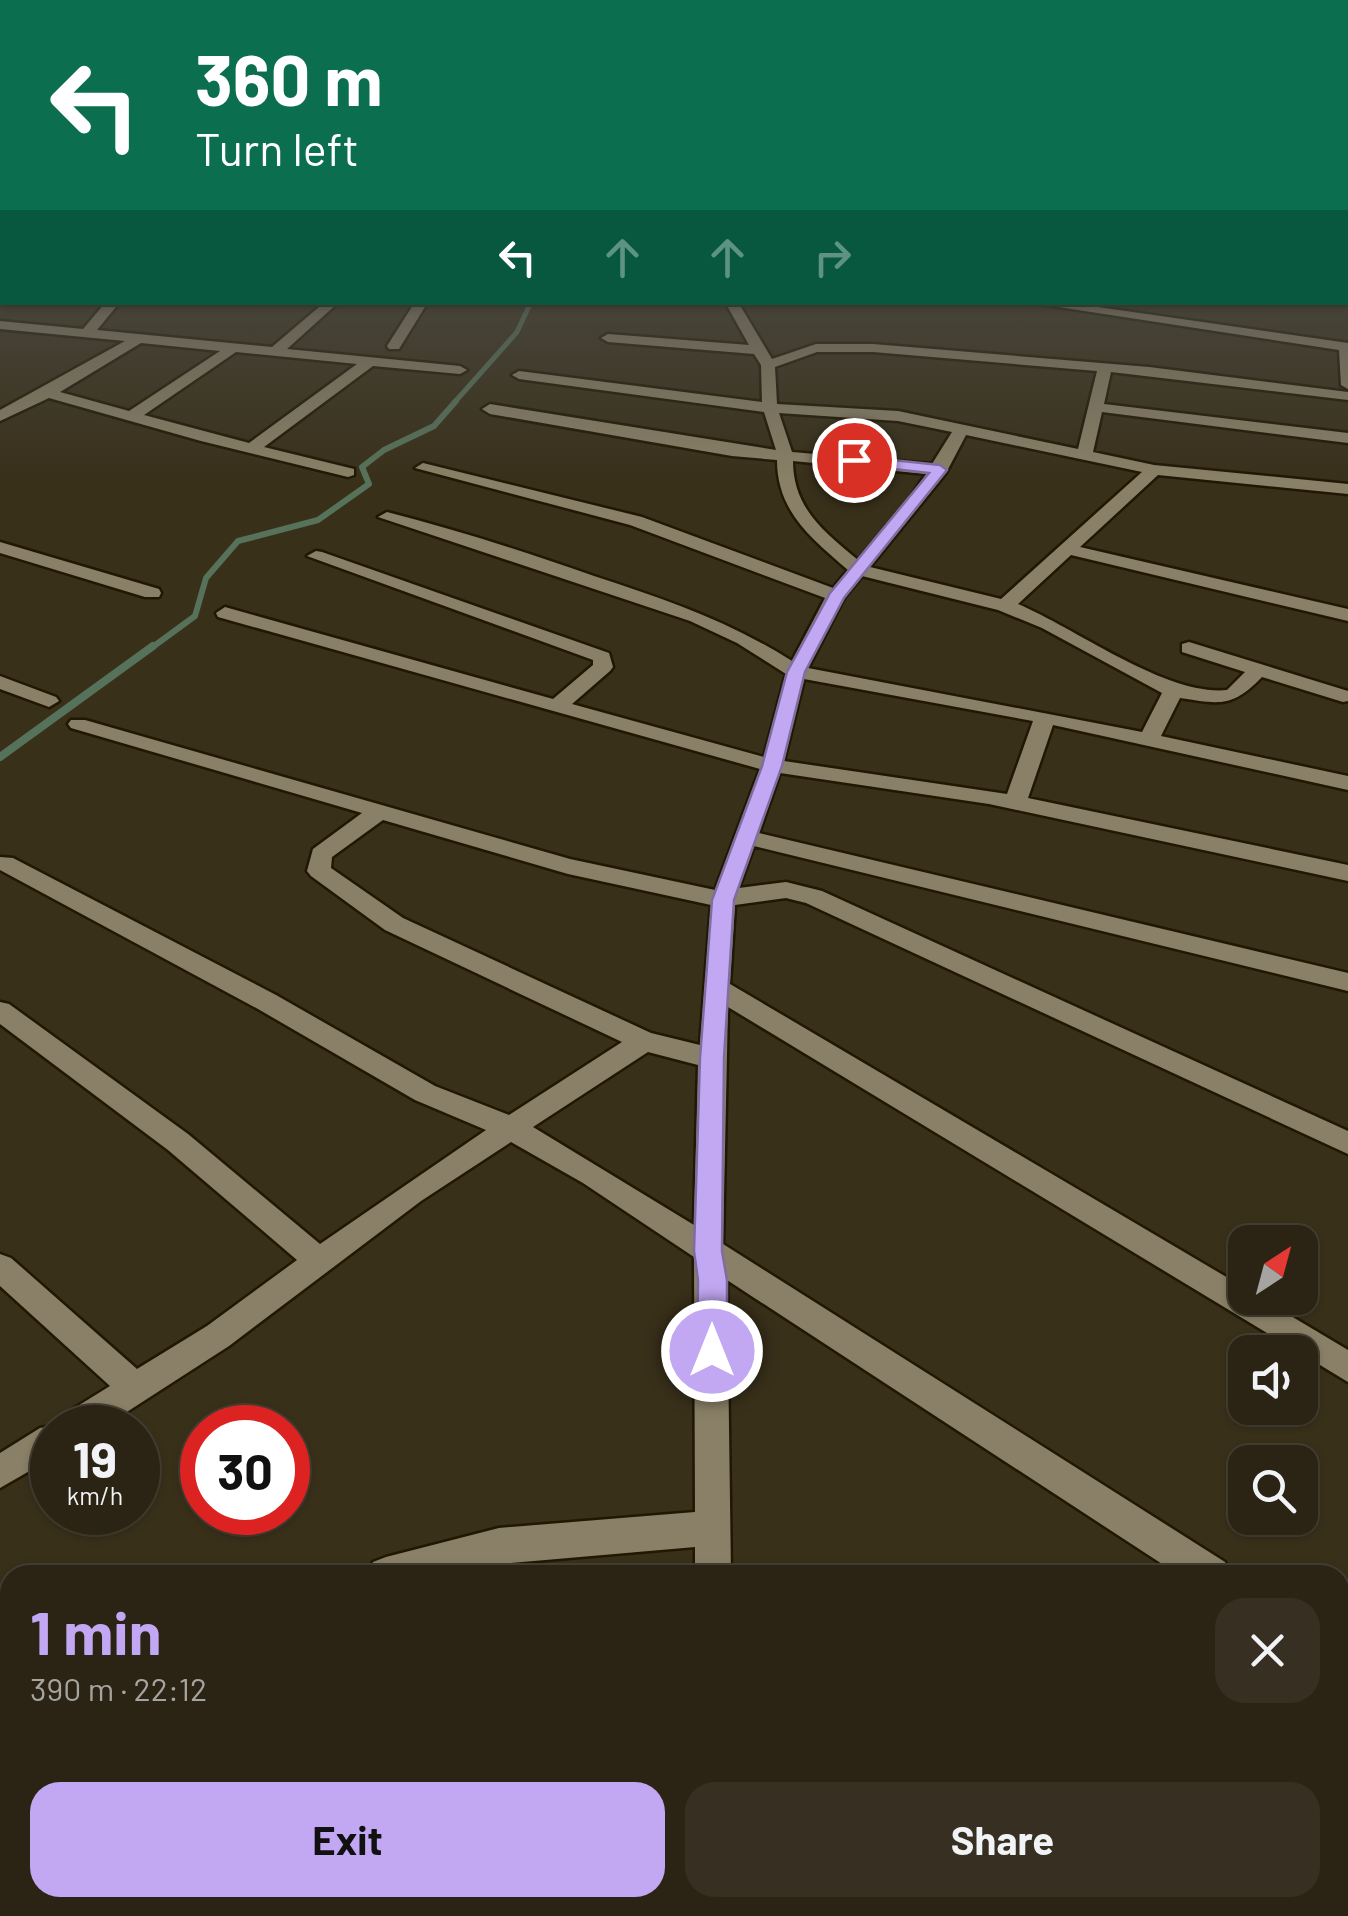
<!DOCTYPE html>
<html lang="en">
<head>
<meta charset="utf-8">
<style>
	body { margin:0; font-family:Barlow,sans-serif; background:#373022; color:#f1f3f6; height:100vh; display:flex; flex-direction:column; font-size:38px; white-space:nowrap }
	* { box-sizing:border-box; margin:0 }
	p { font-size:32px; color:#a6a4a0 }
	.icon { flex:none; width:55px; height:55px; fill:none; stroke:currentColor; stroke-width:2; stroke-linecap:round; stroke-linejoin:round }
	.map { position:relative; flex:1; overflow:hidden }
	.side { position:absolute; left:0px; top:1565px; width:1350px; height:352px; display:flex; flex-direction:column; background:#2b2414; border-radius:30px 30px 0 0; box-shadow:0 2px 8px #0004,0 0 0 2px #474134 }
	.side>* { flex:none }
	.top-card { position:absolute; left:0px; top:0px; width:1350px; height:305px; box-shadow:0 2px 8px #0004,0 0 0 2px #474134; background:#0b6e4f; color:#fff; overflow:hidden }
	.needle { width:65px; rotate:36deg }
	.buttons { position:absolute; left:1228px; top:1225px; display:grid; gap:20px }
	.buttons a { display:grid; place-items:center; width:90px; height:90px; border-radius:20px; background:#2b2414; box-shadow:0 2px 8px #0004,0 0 0 2px #474134; font-size:50px }
	.speed { position:absolute; left:30px; top:1405px; display:flex; gap:20px; font-size:50px; font-weight:700; text-align:center }
	.speed>* { display:grid; place-content:center; width:130px; height:130px; border-radius:50%; background:#2b2414; box-shadow:0 2px 8px #0004,0 0 0 2px #474134; line-height:1 }
	.speed small { font-size:25px; font-weight:400 }
	.speed .limit { border:15px solid #d22; background:#fff; color:#111 }
	.pin { position:absolute; display:grid; place-items:center; width:85px; height:85px; color:#fff; margin:-42px; border:5px solid #fff; border-radius:50%; box-shadow:0 2px 10px #0007 }
	.me { position:absolute; width:110px; margin:-55px; rotate:0deg; stroke-linejoin:round; filter:drop-shadow(0 0 8px #0008) }
	.turn { display:flex; align-items:center; gap:35px; height:210px; padding:0 30px; font-size:45px }
	.turn .icon { width:130px; height:130px; stroke-width:2.5 }
	.turn b { display:block; font-size:70px; line-height:85px }
	.lanes { display:flex; align-items:center; height:95px; padding:0 30px; background:#0003; justify-content:center; gap:50px; direction:ltr }
	.lanes .off { opacity:.35 }
	.round { display:grid; place-items:center; flex:none; width:105px; height:105px; border-radius:30px; background:#373022 }
	.summary { display:flex; align-items:center; justify-content:space-between; height:170px; padding:0 30px }
	h1 { font-size:60px; font-weight:700; line-height:75px; color:#c2a8f3 }
	.action { display:flex; gap:20px; margin-top:auto; padding:20px 30px }
	.action a { flex:1; height:115px; border-radius:30px; background:#c2a8f3; color:#111; font-size:40px; font-weight:700; line-height:115px; text-align:center }
	.action a+a { background:#373022; color:#f1f3f6 }
	.map>svg:first-child { display:block }
	.lines { fill:none; stroke-linecap:round; stroke-linejoin:round }
	.stream-far2 { stroke:#57725a; stroke-width:5 }
	.stream-far1 { stroke:#57725a; stroke-width:6 }
	.stream { stroke:#57725a; stroke-width:8 }
	.minor-casing { stroke:#201803; stroke-width:5 }
	.minor { fill:#8a8067; fill-rule:evenodd }
	.route { fill:#c2a8f3; stroke:#7e6d9e; stroke-width:2.5 }
</style>
</head>
<body>
<div class="map">
<svg width="1348" height="1916" viewBox="0 0 1348 1916">
	<rect width="100%" height="100%" fill="#39301a"/>
	<g class="lines">
		<path class="stream-far2" d="M454,403l63,-71 14,-30"/>
		<path class="stream-far1" d="M150,649l45,-33 11,-38 32,-37 80,-21 51,-36 -7,-17 22,-17 50,-24 22,-25"/>
		<path class="stream" d="M0,757l153,-111"/>
		<g class="minor-casing">
			<path id="minor" d="M0,216h2v7h-2z
				M2,239v8l-2,1v-8z
				M2,279v8l-2,1v-8z
				M106,302h14l-23,28 175,17 53,-45h14l-52,47 173,17 7,4 -7,4 -87,-8 -109,81 90,22v6l-6,2 -147,-36 -152,-43 -49,23v-11l125,-69 -125,-12v-8l83,8zM141,343l79,8 -91,60 -69,-19zM236,352l121,12 -108,79 -105,-28z
				M415,302h13l-29,47h-10l-2,-3z
				M725,302h13l34,57 44,-15h57l276,23 199,25v8l-237,-28 -7,32 244,29v10l-246,-31 -9,40 61,13 194,19v10l-190,-19 -78,72 268,62v12l-277,-66 -53,49c59,25 148,92 209,86l18,-18 -63,-20v-8l7,-2 159,49v10l-5,1 -81,-25c-30,31 -42,27 -82,21l-19,38 187,40v14l-295,-65 -25,73 320,67v16l-359,-77 -209,-31 -21,60 589,140v18l-594,-145 -15,42 47,-6 36,9 526,240v23l-542,-251 -20,-5 -51,7 -5,79 515,304v10h16l87,52v32l-620,-375 -5,237 502,318 5,13h-51l-452,-295 4,295h-36v-28l-196,17 -44,11h-87l5,-13 13,-5 113,-29 196,-16 -1,-255 -111,-74 -72,-41 -90,59 -192,145 -127,82h-50v30l-52,30v-35l40,-25 17,-3 3,-8 50,-31 -110,-100v-32l11,4 126,111 70,-43 90,-66 -129,-110 -168,-126v-22l9,2 179,130 132,110 166,-114 -71,-30 -157,-91 -258,-139v-13l13,1 263,137 159,91 74,29 113,-73 -237,-112 -74,-54 -4,-5 6,-22 49,-36 -291,-85 -3,-4 3,-4h14l485,139 145,31 45,-121 -542,-152 -2,-4 9,-6 7,2 321,90 40,-34v-5l-286,-104 9,-5 6,1 287,101 4,14 -3,4 -38,33 192,53 22,-83 -49,-31 -47,-22 -312,-104 9,-5c70,18 139,40 207,64 70,23 135,45 198,85l33,-63 -195,-73 -215,-57 8,-5 219,54 191,71 15,-18c-36,-31 -71,-58 -71,-110l-45,-4 -242,-42 -8,-5 8,-5 286,46 -12,-38 -245,-33 -7,-4 7,-4 243,31 -1,-37 -7,-11 -146,-12 -7,-4 7,-4 141,11zM817,352h56l224,19 -19,78 -180,-38 -121,-7 -2,-37zM779,413l119,8 54,11 -20,32 -140,-12zM966,435l176,37 -141,127 -131,-32 76,-94zM793,461l133,13 -16,24 -52,62c-34,-28 -65,-52 -65,-99zM862,576l136,34 44,18 120,65 -20,39 -334,-64 36,-70zM804,679l229,42 -26,73 -223,-33zM383,820l185,54 143,31 -11,140 -49,-12 -248,-115 -72,-50 1,-11zM648,1052l50,13 -4,160 -161,-98z
				M1026,302h37l285,41v46l-7,-4 -2,-35z
				M0,542l159,47 2,4 -2,4h-14l-145,-44z
				M0,676l56,21 3,4 -10,6 -49,-18z
				M1340,1638l8,3v40l-8,-3z
				M10,1688v39l-10,4v-39z
				M1348,1702v46l-8,4v-47z
				M392,1908h60l-3,8h-60z
				M706,1908h42l1,8h-42z
				M1171,1908h46l-3,8h-46z"/>
		</g>
		<use href="#minor" class="minor"/>
	</g>
	<linearGradient id="sky" x2="0" y2="1"><stop stop-color="#1f1a0e"/><stop offset="0.44" stop-color="#4e4e49"/><stop offset="1" stop-color="#4e4e49" stop-opacity="0"/></linearGradient>
	<rect width="1348" height="481" fill="url(#sky)"/>
	<path class="route" d="M854,456l86,9 7,5 -103,128 -39,74 -23,94 -48,134 -10,158 -2,193 5,29v71l-5,9 -10,4 -10,-4 -5,-9 1,-71 -4,-29 6,-193 12,-158 50,-134 25,-94 43,-79 99,-120 -80,-9v-7z"/>
</svg>
<div class="buttons">
<a><svg class="needle" viewBox="-14 -14 28 28"><path d="M0-13l5 13h-10z" fill="#e53935"/><path d="M0 13l5-13h-10z" fill="#a6a4a0"/></svg></a>
<a><svg class="icon" aria-label="sound" viewBox="0 0 24 24"><path d="M4 9h4l5-4v14l-5-4H4zM17 9q2 3 0 6"/></svg></a>
<a><svg class="icon" aria-label="search" viewBox="0 0 24 24"><circle cx="10" cy="10" r="6"/><path d="M15 15l6 6"/></svg></a>
</div>
<div class="speed"><div>19<small>km/h</small></div><div class="limit">30</div></div>
<div class="pin" style="left:854px;top:460px;background:#d93025"><svg class="icon" aria-label="arrive" viewBox="0 0 24 24"><path d="M6 21V4h12l-3 4 3 4H6"/></svg></div>
<svg class="me" style="left:712px;top:1351px" viewBox="-20 -20 40 40"><circle r="17" fill="#c2a8f3" stroke="#fff" stroke-width="3"/><path d="M0-11L8 9 0 5-8 9z" fill="#fff"/></svg>
<div class="top-card">
<div class="turn"><svg class="icon" aria-label="left" viewBox="0 0 24 24"><path d="M17 20v-9H6M10 6l-5 5 5 5"/></svg><div><b>360 m</b>Turn left</div></div>
<div class="lanes"><svg class="icon" aria-label="left" viewBox="0 0 24 24"><path d="M17 20v-9H6M10 6l-5 5 5 5"/></svg><svg class="icon off" aria-label="ahead" viewBox="0 0 24 24"><path d="M12 20V5M6 11l6-6 6 6"/></svg><svg class="icon off" aria-label="ahead" viewBox="0 0 24 24"><path d="M12 20V5M6 11l6-6 6 6"/></svg><svg class="icon off" aria-label="right" viewBox="0 0 24 24"><path d="M7 20v-9h11M14 6l5 5-5 5"/></svg></div>
</div>
<section class="side">
<div class="summary"><div><h1>1 min</h1><p>390 m · 22:12</p></div><a class="round"><svg class="icon" aria-label="close" viewBox="0 0 24 24"><path d="M6 6l12 12M18 6L6 18"/></svg></a></div>
<div class="action"><a>Exit</a><a>Share</a></div>
</section>
</div>
</body>
</html>
